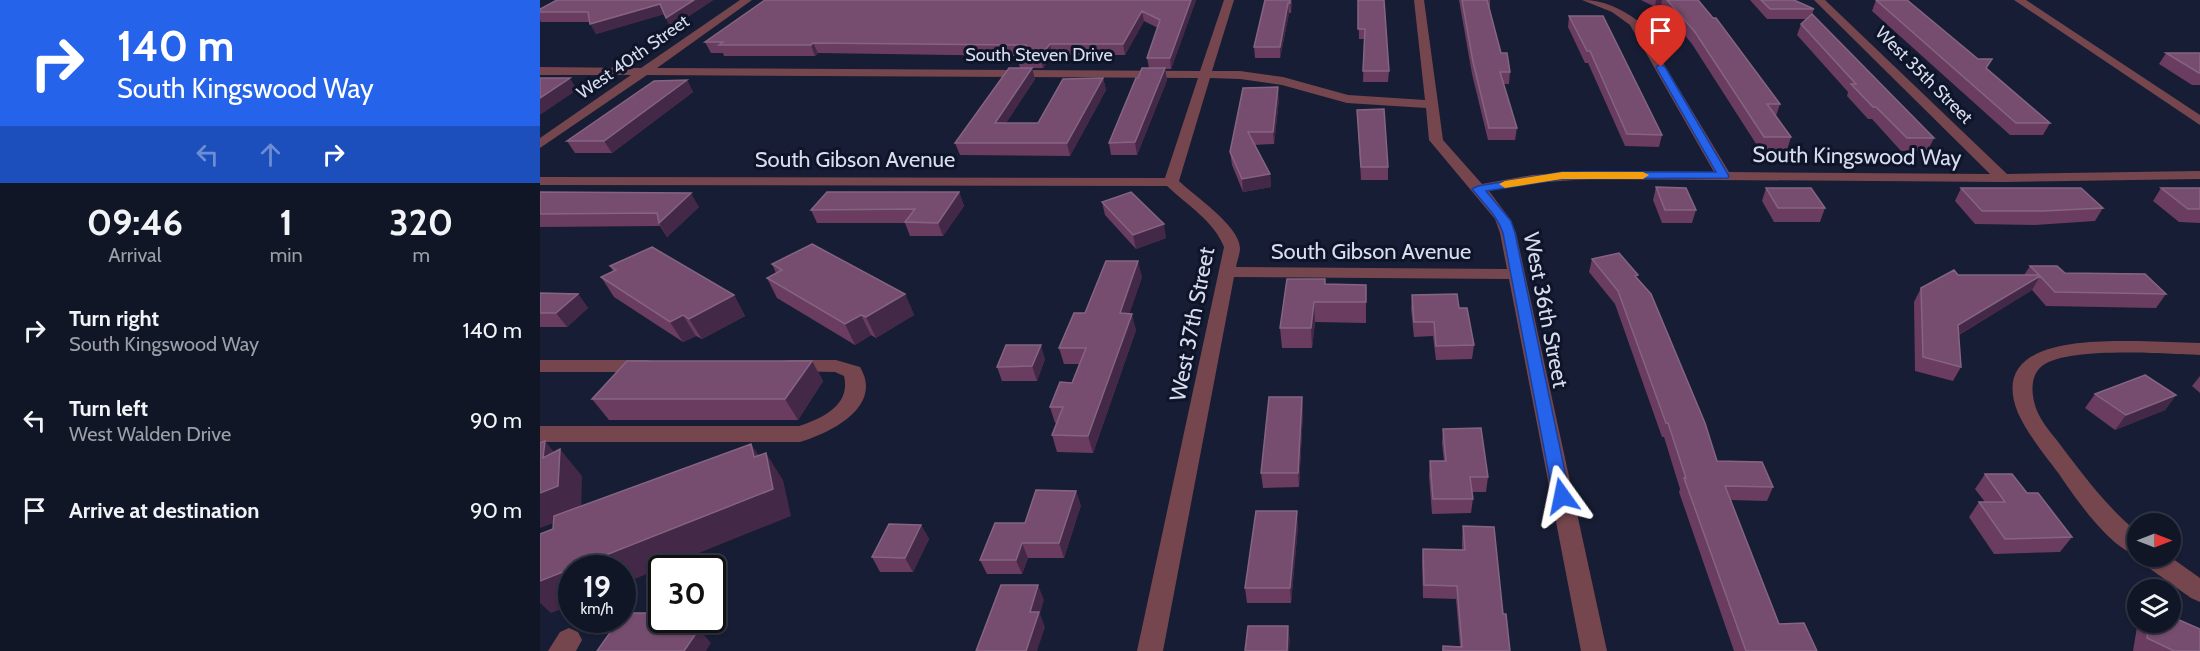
<!DOCTYPE html>
<html lang="en">
<head>
<meta charset="utf-8">
<style>
	body { margin:0; font-family:Cabin,sans-serif; background:#1e2333; color:#f1f3f6; height:100vh; display:flex; flex-direction:column; font-size:22px; white-space:nowrap }
	* { box-sizing:border-box; margin:0 }
	p { font-size:20px; color:#9c9fa7 }
	.icon { flex:none; width:33px; height:33px; fill:none; stroke:currentColor; stroke-width:2; stroke-linecap:round; stroke-linejoin:round }
	.map { position:relative; flex:1; overflow:hidden }
	.sheet { display:flex; flex-direction:column; background:#111627; width:540px }
	.sheet>* { flex:none }
	.hud { background:#2563eb; color:#fff; overflow:hidden }
	.needle { width:39px; rotate:90deg }
	.tools { position:absolute; left:1587px; top:513px; display:grid; gap:12px }
	.tools a { display:grid; place-items:center; width:54px; height:54px; border-radius:50%; background:#111627; box-shadow:0 2px 4px #0004,0 0 0 2px #303544; font-size:30px }
	.speed { position:absolute; left:18px; top:555px; display:flex; gap:12px; font-size:30px; font-weight:700; text-align:center }
	.speed>* { display:grid; place-content:center; width:78px; height:78px; border-radius:50%; background:#111627; box-shadow:0 2px 4px #0004,0 0 0 2px #303544; line-height:1 }
	.speed small { font-size:15px; font-weight:400 }
	.speed .limit { border:3px solid #111; border-radius:9px; background:#fff; color:#111 }
	.pin { position:absolute; display:grid; place-items:center; width:51px; height:51px; color:#fff; margin:-62px -26px; border-radius:50% 50% 50% 0; rotate:-45deg; box-shadow:0 0 6px #0007 }
	.pin .icon { rotate:45deg }
	.me { position:absolute; width:66px; margin:-33px; rotate:348deg; stroke-linejoin:round; filter:drop-shadow(0 0 4px #0008) }
	.turn { display:flex; align-items:center; gap:21px; height:126px; padding:0 18px; font-size:27px }
	.turn .icon { width:78px; height:78px; stroke-width:2.5 }
	.turn b { display:block; font-size:42px; line-height:51px }
	.lanes { display:flex; align-items:center; height:57px; padding:0 18px; background:#0003; justify-content:center; gap:30px; direction:ltr }
	.lanes .off { opacity:.35 }
	.eta { display:flex; justify-content:space-evenly; align-items:center; height:102px; text-align:center }
	.eta b { font-size:36px; font-weight:700; line-height:42px }
	ul { padding:0; list-style:none }
	li { display:flex; align-items:center; gap:18px; height:90px; padding:0 18px }
	li div { flex:1 }
	li b { display:block; font-size:22px }
	li em { font-style:normal }
	main { display:flex; flex:1; min-height:0 }
	.map>svg:first-child { display:block }
	.lines { fill:none; stroke-linecap:round; stroke-linejoin:round }
	.minor { fill:#76464e; fill-rule:evenodd }
	.wall { fill:#6a3c5f }
	.shaded-wall { fill:#442847 }
	.building { fill:#764d6e; stroke:#856482; stroke-width:1.5 }
	.route { fill:#2563eb; stroke:#184099; stroke-width:1.5 }
	.slow { fill:#f59e0b }
	.labels { text-anchor:middle; dominant-baseline:central; stroke-width:6; stroke-linejoin:round; paint-order:stroke }
	.far-street-label { font-size:18px; fill:#d8ddec; stroke:#0e1429 }
	.street-label { font-size:22px; fill:#d8ddec; stroke:#0e1429 }
</style>
</head>
<body>
<main>
<section class="sheet">
<div class="hud">
<div class="turn"><svg class="icon" aria-label="right" viewBox="0 0 24 24"><path d="M7 20v-9h11M14 6l5 5-5 5"/></svg><div><b>140 m</b>South Kingswood Way</div></div>
<div class="lanes"><svg class="icon off" aria-label="left" viewBox="0 0 24 24"><path d="M17 20v-9H6M10 6l-5 5 5 5"/></svg><svg class="icon off" aria-label="ahead" viewBox="0 0 24 24"><path d="M12 20V5M6 11l6-6 6 6"/></svg><svg class="icon" aria-label="right" viewBox="0 0 24 24"><path d="M7 20v-9h11M14 6l5 5-5 5"/></svg></div>
</div>
<div class="eta">
<div><b>09:46</b><p>Arrival</p></div>
<div><b>1</b><p>min</p></div>
<div><b>320</b><p>m</p></div>
</div>
<ul>
<li><svg class="icon" aria-label="right" viewBox="0 0 24 24"><path d="M7 20v-9h11M14 6l5 5-5 5"/></svg><div><b>Turn right</b><p>South Kingswood Way</p></div><em>140 m</em></li>
<li><svg class="icon" aria-label="left" viewBox="0 0 24 24"><path d="M17 20v-9H6M10 6l-5 5 5 5"/></svg><div><b>Turn left</b><p>West Walden Drive</p></div><em>90 m</em></li>
<li><svg class="icon" aria-label="arrive" viewBox="0 0 24 24"><path d="M6 21V4h12l-3 4 3 4H6"/></svg><div><b>Arrive at destination</b></div><em>90 m</em></li>
</ul>
</section>
<div class="map">
<svg width="1660" height="651" viewBox="0 0 1660 651">
	<rect width="100%" height="100%" fill="#171d34"/>
	<g class="lines">
		<path class="minor" d="M200,0h12l-95,68 543,3 24,-71h10l-22,71h28l43,6 65,18 77,5 -11,-100h10l19,140 39,44 50,-9 57,-4 125,1 -84,-147 -18,-13 -30,-12c22,0 38,8 56,21l91,151 261,2 -176,-174h11l182,174 193,-3v8l-197,3 -414,-3 -57,4 -43,8 21,28 6,14 91,418h-26l-72,-372 -275,-2 -71,374h-26l87,-404c-10,-26 -37,-42 -57,-61l-627,-1v-8l625,1 33,-100 -551,-3 -107,73v-10l91,-63h-91v-8l101,1zM670,78l30,1 42,6 65,18 79,5 3,32 66,79 5,14 7,36 -271,-2c1,-6 4,-13 4,-19 -1,-23 -46,-52 -61,-67z
			M1474,0h12l174,115v10z
			M1599,341l61,2v12c-36,-1 -131,-9 -158,11 -14,11 -10,34 -4,47 5,11 14,21 21,30 24,32 48,64 79,90v23c-29,-9 -62,-57 -79,-82 -14,-19 -31,-39 -41,-61 -31,-76 77,-72 121,-72z
			M0,360h105l7,1 2,5 -2,5 -7,1h-105z
			M250,360h46l24,7c24,40 -30,66 -60,75h-260v-16h259c24,-8 52,-21 45,-50l-9,-4 -52,-1 -2,-5 2,-5z
			M1599,556h30l31,22v24l-9,-4 -49,-35z
			M29,628l9,4 4,8 -6,11h-28l12,-19z"/>
	</g>
	<path class="wall" d="M17,0h156l-42,28 -7,-14 -68,20 -6,-12h-49l-1,-2v-11z
		M656,0l-25,69h-6l2,11 -30,75h-26l-2,-12 29,-65 11,-10 -2,-10 11,-30 -14,-7 -19,34h-73l-9,13h-11l3,11 -29,44h32l65,-45 3,12 -36,66 -110,-1 -5,-12 65,-75 -3,-11 1,-1 -200,-3 -3,3h-91l-1,-3h-12l-6,-11z
		M725,0h27l-1,13h-2l-9,45h-25l-1,-11z
		M818,0l31,71 -1,11h-25l1,-43h-5z
		M919,0h31v7h-1l12,46 9,19 -1,12h-6l14,44 -2,12h-27l-16,-66z
		M1101,0h57l82,104 -4,12 15,21 -4,13h-27l-68,-106 -31,-38 -6,1z
		M1210,0h44l20,9 -2,5 122,124 -6,12 -27,1 -29,-32h-4l-21,-23 1,-4 -51,-57 4,-11 6,-5h-40z
		M1336,0l111,69 63,54 -7,12h-33l-138,-124z
		M1029,16l93,119 -3,12 -34,-1 -37,-83h-3l-17,-36z
		M1626,53h34v32h-8l-33,-21z
		M147,80l6,12 -81,61h-37l-8,-12z
		M739,99l-5,45 -20,1 16,29 1,13 -28,5 -11,-27 -2,-13z
		M817,110l31,57v13h-27z
		M1116,187l40,23 -4,13h-30l-9,-23z
		M1226,188l59,20 -5,14h-46l-12,-21z
		M1421,188l142,20 -8,13 -60,4 -60,-1 -20,-23z
		M1621,188h39v35l-21,-1 -26,-21z
		M0,192l159,15 -32,30 -7,-11 -120,1z
		M419,192l5,14 -21,30h-33l-5,-13h-88l-6,-13z
		M562,202l64,36 -30,11 -31,-34z
		M1052,259l45,19 80,183 56,26 -6,14 -37,-1 49,124 38,27h-83l-55,-159 1,-3 -16,-52h-2l-47,-133 -26,-32z
		M232,264l133,30 9,21 -38,23 -5,-3 -16,10 -78,-47 -10,-20 9,-5z
		M70,266l124,29 11,21 -43,23 -6,-3 -13,6 -69,-45 -13,-20 12,-6z
		M1490,266l136,28 -10,14 -110,-2 -14,-16 -73,45 2,32 -8,14 -38,-10 -1,-69 7,-14 37,-13h66z
		M602,277l-13,37 7,16 -43,123 -36,-1 -5,-17 5,-12h-2l-5,-16 22,-24 7,-19h-15l-5,-16 26,-35z
		M786,284l40,1v38l-51,-1 -3,26h-30l-2,-20z
		M0,293l38,1 10,14 -21,19h-27z
		M872,295l47,13 15,37 -2,14 -36,1 -3,-24 -19,1 -3,-28z
		M505,359l-8,22h-35l-5,-14z
		M272,361l11,20 -25,39h-189l-17,-21z
		M1660,376v17l-8,-7z
		M1555,394l81,1 -11,15 -50,20 -30,-22z
		M762,397l1,15 -4,75 -36,1 -2,-15z
		M903,429l45,48 -2,15h-14l1,7 -2,14 -39,1 -3,-38 1,-15h14l-2,-18z
		M1445,474l42,19 45,44 -12,15 -66,2 -25,-37 10,-15h6l-10,-13z
		M541,505l-17,53h-36l-6,16h-35l-7,-14 45,-37z
		M381,525l8,14 -16,33h-33l-8,-15z
		M758,526l-7,77h-44l-2,-15z
		M923,526l40,88 7,37h-68l1,-5h17l-4,-47 -33,-1 -1,-36 1,-13 39,1v-10z
		M1598,621v1h32l30,29h-67z"/>
	<path class="shaded-wall" d="M154,0h19l-42,28 -5,-10z
		M651,0h5l-25,69 -1,-11z
		M750,0h2l-1,13 -1,-10z
		M1116,0h6l-1,6 -6,1z
		M748,3l1,10 -9,45v-11z
		M120,4l5,10 -69,20 -6,-10z
		M602,11l2,10 -19,34 -2,-11z
		M273,43l5,10 -3,3 -4,-11z
		M510,44l2,11 -9,13 -3,-11z
		M492,68l3,11 -37,56 -3,-12z
		M625,68l2,12 -30,75 -2,-13z
		M30,78l7,12 -37,25v-17z
		M563,78l3,12 -36,66 -3,-13z
		M147,80l6,12 -81,61 -8,-12z
		M738,87l1,12 -5,45 -1,-12z
		M730,174l1,13 -28,5 -1,-13z
		M419,192l5,14 -21,30 -5,-13z
		M151,193l8,14 -32,30 -8,-14z
		M624,224l2,14 -30,11 -3,-14z
		M598,261l4,16 -18,53 -4,-17z
		M1500,276l-8,14 -82,50 8,-15z
		M38,294l10,14 -21,19 -11,-14z
		M365,294l9,21 -38,23 -10,-21z
		M194,295l11,21 -43,23 -13,-20z
		M774,302l1,20 -3,26 -1,-20z
		M592,314l4,16 -43,123 -5,-17z
		M143,315l13,21 -13,6 -13,-20z
		M321,315l10,20 -16,10 -10,-21z
		M501,345l4,14 -8,22 -5,-15z
		M272,361l11,20 -25,39 -13,-21z
		M1636,395l-11,15 -50,20 11,-15z
		M762,397l1,15 -4,75 -1,-14z
		M5,441l14,17 1,-9 22,27 -1,37 -41,15v-35z
		M211,444l18,26 -15,-13z
		M226,453l17,27 8,36 -169,68v-16h-50v37l-21,8 -11,-10v-22z
		M536,491l5,14 -17,53 -5,-15z
		M757,511l1,15 -7,77 -1,-15z
		M381,525l8,14 -16,33 -8,-14z
		M482,543l6,15 -6,16 -6,-14z
		M498,585l6,15 -4,14 5,13 -8,24h-11l4,-39z
		M131,620h11l6,7 -10,16 -13,-15z
		M748,626l2,14 -1,11h-2z
		M159,629l12,14 -5,8h-22z"/>
	<path class="building" d="M17,0h137l-28,18 -6,-14 -70,20 -2,-12h-48v-3z
		M225,0h426l-21,58h-23l13,-38 -18,-9 -19,33h-73l-10,13h-23l9,-12 -213,-2 -2,2h-92l4,-3h-18z
		M725,0h25v3h-2l-8,44h-26z
		M818,0h26l5,71h-26l2,-42h-7z
		M922,0h25l14,53h6l3,19h-10l17,56h-28l-16,-66z
		M1127,0h31l15,18h3l64,86h-13l24,33h-27l-69,-105z
		M1221,0h33l20,9h-44z
		M1336,0h31l71,59h14l-6,9 64,55h-34z
		M1272,14l122,124h-27l-31,-31h-3l-22,-23h5l-55,-60z
		M1029,16h34l59,119 -35,-1 -37,-83h-3z
		M1626,53h34v20h-1z
		M469,68h23l-37,55h43l25,-44 40,-1 -36,65h-112z
		M602,68h23l-30,74 -26,1 27,-65h2z
		M0,78h30l-30,20z
		M147,80l-83,61h-37l87,-60z
		M738,87l-5,45h-25l22,42 -28,5 -12,-27 13,-64z
		M844,109l4,58h-27l-4,-57z
		M1116,187l30,1 10,22h-31z
		M1226,188h45l14,20h-47z
		M1421,188h120l22,20 -60,3h-61z
		M1621,188h39v21h-12z
		M0,192l151,1 -32,30 -2,-10 -117,1z
		M287,192h132l-21,31 -33,-1 10,-13 -104,1z
		M591,192l33,32 -31,11 -31,-33z
		M272,244l93,50 -39,23 -5,-2 -16,9 -78,-46 15,-8 -10,-6z
		M112,247l82,48 -45,24 -6,-4 -13,7 -69,-45 15,-7 -6,-4z
		M1079,253l19,22 -3,1 16,18 54,129 12,38 45,1 11,25 -48,-1 54,138 25,-1 13,28h-71l-62,-173h2l-18,-55h-2l-48,-132 -26,-32z
		M566,261h32l-18,52 12,1 -44,122 -36,-1 11,-28h-13l10,-25 12,1 14,-35h-27l15,-35h11z
		M1490,266h27l8,7 80,1 21,20 -111,-2 -15,-16 -82,49 3,42 -38,-10 -2,-69 33,-18 4,5h81z
		M747,279h38v5l41,1v17h-52l-3,26h-31z
		M0,293l38,1 -22,19h-16z
		M917,294l2,14h8l7,37 -38,1 -2,-24h-20l-2,-27z
		M466,345h35l-9,21 -35,1z
		M87,361h185l-27,38h-193z
		M1605,375l31,20 -50,20 -31,-21z
		M729,397h33l-4,76h-37z
		M941,428l7,49h-18l3,22h-40l-3,-38h16l-3,-32z
		M5,441l-2,17 17,-9 -2,37 -18,7v-50z
		M211,444l3,13 12,-4 7,36 -233,92v-47l13,-5 1,-13z
		M1445,474h27l15,19h11l34,44 -67,2 -26,-37h26z
		M496,490l40,1 -17,52h-37l-6,17h-36l15,-37h30z
		M716,511h41l-7,77h-45z
		M349,524l32,1 -16,33 -33,-1z
		M923,526l31,1 9,87h3l4,37h-67v-5l19,1 -5,-61 -33,-1 -1,-36 42,1z
		M461,585h37l-8,27h9l-13,39h-50z
		M84,613h38v7h9l-6,8 34,1 -15,22h-87l22,-31h3v-5z
		M1630,616l30,13v22h-26l-27,-13 2,-16h21z
		M708,626h40l-1,25h-42z"/>
	<path class="route" d="M1121,64l4,3 64,109 -1,2 -166,1 -76,12 25,30 4,12 55,263 -3,4 -5,2 -6,-2 -3,-4 -50,-263c-6,-18 -19,-29 -31,-44l6,-3 84,-14h154l-60,-105z"/>
	<path class="slow" d="M1022,172h81l6,3 -6,4h-81l-57,9 -6,-4 6,-3z"/>
	<g class="labels">
		<g class="far-street-label">
			<text x="499" y="55">South Steven Drive</text>
			<text transform="translate(93 57) rotate(-35)">West 40th Street</text>
			<text transform="translate(1384 75) rotate(45)">West 35th Street</text>
		</g>
		<g class="street-label">
			<text transform="translate(1317 156) rotate(1)">South Kingswood Way</text>
			<text x="315" y="159">South Gibson Avenue</text>
			<text x="831" y="251">South Gibson Avenue</text>
			<text transform="translate(1006 310) rotate(79)">West 36th Street</text>
			<text transform="translate(652 324) rotate(-79)">West 37th Street</text>
		</g>
	</g>
</svg>
<div class="tools">
<a><svg class="needle" viewBox="-14 -14 28 28"><path d="M0-13l5 13h-10z" fill="#e53935"/><path d="M0 13l5-13h-10z" fill="#9c9fa7"/></svg></a>
<a><svg class="icon" aria-label="layers" viewBox="0 0 24 24"><path d="M12 4l9 5-9 5-9-5zM3 14l9 5 9-5"/></svg></a>
</div>
<div class="speed"><div>19<small>km/h</small></div><div class="limit">30</div></div>
<div class="pin" style="left:1121px;top:67px;background:#d93025"><svg class="icon" aria-label="arrive" viewBox="0 0 24 24"><path d="M6 21V4h12l-3 4 3 4H6"/></svg></div>
<svg class="me" style="left:1022px;top:496px" viewBox="-20 -20 40 40"><path d="M0-17L14 15 0 8-14 15z" fill="#2563eb" stroke="#fff" stroke-width="4"/></svg>
</div>
</main>
</body>
</html>
